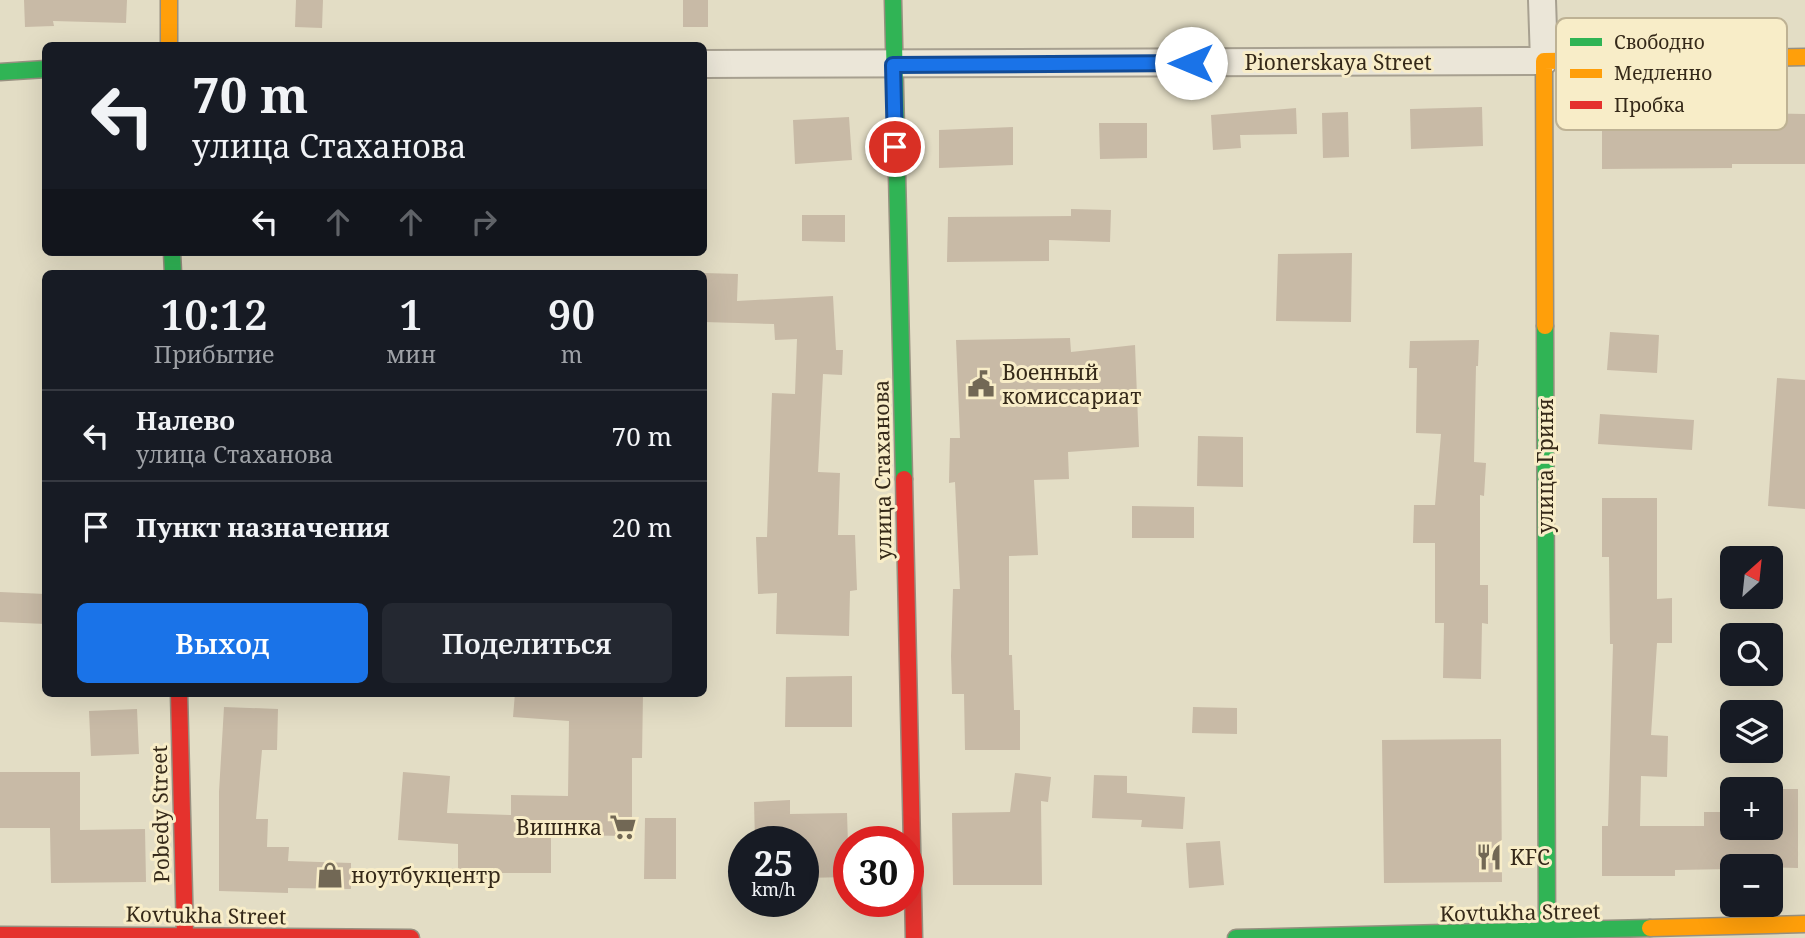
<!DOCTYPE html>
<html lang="ru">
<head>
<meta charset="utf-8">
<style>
	body { margin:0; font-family:"Noto Serif",serif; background:#242831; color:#f1f3f6; height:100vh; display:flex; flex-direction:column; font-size:26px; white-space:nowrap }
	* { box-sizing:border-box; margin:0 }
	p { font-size:23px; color:#9ea1a6 }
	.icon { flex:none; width:38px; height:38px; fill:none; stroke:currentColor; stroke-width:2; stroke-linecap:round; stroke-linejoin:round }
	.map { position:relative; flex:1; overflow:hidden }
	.drawer { position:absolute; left:42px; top:270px; width:665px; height:427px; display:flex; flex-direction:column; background:#171b24; border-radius:10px; box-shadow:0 7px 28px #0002 }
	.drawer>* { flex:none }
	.banner { position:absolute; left:42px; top:42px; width:665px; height:214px; border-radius:10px; box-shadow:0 7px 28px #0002; background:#171b24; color:#f1f3f6; overflow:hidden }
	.needle { width:46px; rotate:27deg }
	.controls { position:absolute; left:1720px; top:546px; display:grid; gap:14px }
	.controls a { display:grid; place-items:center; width:63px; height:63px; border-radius:10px; background:#171b24; box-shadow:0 7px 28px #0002; font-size:35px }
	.speed { position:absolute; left:728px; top:826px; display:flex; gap:14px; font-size:35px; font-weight:700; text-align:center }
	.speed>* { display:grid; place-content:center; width:91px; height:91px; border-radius:50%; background:#171b24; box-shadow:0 7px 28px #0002; line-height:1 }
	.speed small { font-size:18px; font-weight:400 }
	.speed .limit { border:10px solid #d22; background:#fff; color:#111 }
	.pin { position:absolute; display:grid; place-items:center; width:60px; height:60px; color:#fff; margin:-30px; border:4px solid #fff; border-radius:50%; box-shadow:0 2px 7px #0007 }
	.me { position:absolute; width:77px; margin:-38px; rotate:270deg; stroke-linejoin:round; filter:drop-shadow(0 0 5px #0008) }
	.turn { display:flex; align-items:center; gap:24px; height:147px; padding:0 35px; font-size:32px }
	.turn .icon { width:91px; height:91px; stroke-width:2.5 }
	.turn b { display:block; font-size:49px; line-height:60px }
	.lanes { display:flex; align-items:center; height:66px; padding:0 35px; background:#0003; justify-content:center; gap:35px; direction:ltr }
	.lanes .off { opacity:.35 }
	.eta { display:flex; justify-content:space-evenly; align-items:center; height:119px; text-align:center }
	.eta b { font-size:42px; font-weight:600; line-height:49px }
	.button { display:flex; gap:14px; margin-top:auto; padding:14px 35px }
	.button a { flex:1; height:80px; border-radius:10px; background:#1a73e8; color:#fff; font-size:28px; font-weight:600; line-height:80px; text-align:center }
	.button a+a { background:#242831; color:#f1f3f6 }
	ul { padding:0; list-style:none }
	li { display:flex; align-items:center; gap:21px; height:91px; padding:0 35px; border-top:2px solid #363941 }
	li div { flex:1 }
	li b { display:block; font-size:26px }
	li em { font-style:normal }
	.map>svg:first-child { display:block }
	.building { fill:#c8baa6 }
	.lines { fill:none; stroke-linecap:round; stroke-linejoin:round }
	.street-casing { stroke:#a7a090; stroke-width:30 }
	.fast-casing { stroke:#979080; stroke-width:19 }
	.slow-casing { stroke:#979080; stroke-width:19 }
	.jam-casing { stroke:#979080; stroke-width:19 }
	.street { stroke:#ebe6d8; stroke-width:26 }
	.fast { stroke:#30b455; stroke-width:16 }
	.slow { stroke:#ff9f0a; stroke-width:16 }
	.jam { stroke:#e5322d; stroke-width:16 }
	.route-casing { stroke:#114b97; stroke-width:18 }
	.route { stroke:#1a73e8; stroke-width:12 }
	.labels { text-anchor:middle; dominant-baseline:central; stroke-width:6; stroke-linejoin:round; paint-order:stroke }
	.street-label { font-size:21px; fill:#352919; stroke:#f8edc8 }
	.poi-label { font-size:21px; fill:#352919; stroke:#f8edc8; text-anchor:start }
	.key { fill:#f8edc8; stroke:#beb294; stroke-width:2 }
	.key-label { font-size:19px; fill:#352919 }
</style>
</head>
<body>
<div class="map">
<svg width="1805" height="938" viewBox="0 0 1805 938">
	<rect width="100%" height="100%" fill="#e3ddc5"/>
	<path class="building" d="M24,0h103l-1,23 -73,-2 1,5 -29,1z
		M296,0h27l-1,28 -27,-1z
		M683,0h25v27h-25z
		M1482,107l1,39 -72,3 -1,-40z
		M1296,108l1,26 -57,1 1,13 -28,2 -2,-35z
		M1348,112l1,45 -26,1 -1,-45z
		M1744,113l61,1v50h-73v4l-130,1v-53z
		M849,117l3,43 -57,4 -2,-44z
		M1099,123h48v35l-47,1z
		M1013,127v38l-74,3v-38z
		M1071,209l40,1 -1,32 -61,-2v21l-102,1 1,-45 123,-1z
		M802,215h43v27l-43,-1z
		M1352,253l-1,69 -75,-1 2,-67z
		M704,273l34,1 -1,27 96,-5 3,54h7l-1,25 -19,-1 -5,98 22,1 -2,62h17l2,55 -7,1 -1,45 -73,-2 1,-41 -19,1 -2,-57h11l5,-144 23,1 2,-55 -22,1 -1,-16 -70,-2z
		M1610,332l49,3 -2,38 -50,-3z
		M1070,338l1,14 64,-7 4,102 -71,5 1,27 -35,1 4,75 -29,1v99h3l2,55h6v40h-55l-1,-56h-12l-1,-38 2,-67h7l-5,-107 -6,1 1,-45h10l-4,-98z
		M1479,340l-1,26h-2l-2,96 12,1 -2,33 -4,-1v90h8v39l-6,-1 -1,56 -38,-1 1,-55h-9v-80h-22l1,-38h21l6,-71 -25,-1 1,-65h-8l1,-27z
		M1777,378l28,2v129l-37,-3z
		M1600,414l94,6 -2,30 -94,-6z
		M1198,436l45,1v50l-46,-1z
		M1602,498h55v101l15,-1v45h-15l-6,92 17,1 -1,41 -26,-1 -1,50h64v-14h28v16h39v-39h-9h36v79l-66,-2v3l-57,1v6h-73v-50h6l5,-182h-3l-1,-87h-7z
		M1132,506l62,1v31h-62z
		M0,592l46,2v30l-46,-2z
		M852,676v51h-67l1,-50z
		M515,693h128l-1,65h-10v78l-81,-1v38h-53v11l-40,-1v-39l-60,-4 5,-68 47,4 -3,37 64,2v-20l57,1 1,-75 -56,-4z
		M224,707l54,2 -1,41h-15l-6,69h12l-1,28h22l-1,14 63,2v26l-63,-1v5l-69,-2v-99z
		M1193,707l44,1v26l-45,-1z
		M137,709l2,45 -48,2 -2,-45z
		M1501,739l1,143 -118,1 -2,-143z
		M0,772h80v58l65,-1 1,53 -95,1 -1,-55h-50z
		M1015,773l36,4 -3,25 -7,-1 1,84h-89l-1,-72 58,-1z
		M1094,775l33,1v17l58,4 -2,32 -42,-2 1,-7 -50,-2z
		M790,800v14l57,-1 2,64 -46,1v-36h-48l-1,-40z
		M645,818h31v61h-32z
		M1220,841l4,44 -35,3 -3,-45z"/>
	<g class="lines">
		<g class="street-casing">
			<path id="street" d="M704,64l840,-3 -2,-61"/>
		</g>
		<g class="fast-casing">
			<path id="fast" d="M893,0l11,479
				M0,72l46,-3
				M172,252l1,21
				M1545,326l2,607
				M1236,938l414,-10"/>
		</g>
		<g class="slow-casing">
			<path id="slow" d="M169,0v46
				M1545,326l-1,-265 261,-4
				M1650,928l155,-4"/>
		</g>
		<g class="jam-casing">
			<path id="jam" d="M904,479l10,459
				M179,693l6,242
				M0,935l411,3"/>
		</g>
		<use href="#street" class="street"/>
		<use href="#fast" class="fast"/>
		<use href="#slow" class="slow"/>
		<use href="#jam" class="jam"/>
	</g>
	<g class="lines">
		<g class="route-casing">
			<path id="route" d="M895,147l-2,-82 298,-2"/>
		</g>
		<use href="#route" class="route"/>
	</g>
	<defs>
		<g id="civic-bare" transform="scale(2.1)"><path d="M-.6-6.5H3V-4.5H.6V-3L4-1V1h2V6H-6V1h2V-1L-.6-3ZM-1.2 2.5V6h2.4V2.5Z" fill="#726855" stroke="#f8edc8" stroke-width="2.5" paint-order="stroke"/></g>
		<g id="supermarket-bare" transform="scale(2.1)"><path d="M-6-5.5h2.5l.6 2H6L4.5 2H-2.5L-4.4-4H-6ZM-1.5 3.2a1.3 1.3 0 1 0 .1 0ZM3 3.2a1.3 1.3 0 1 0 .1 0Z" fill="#726855" stroke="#f8edc8" stroke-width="2.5" paint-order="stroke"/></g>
		<g id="restaurant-bare" transform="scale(2.1)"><path d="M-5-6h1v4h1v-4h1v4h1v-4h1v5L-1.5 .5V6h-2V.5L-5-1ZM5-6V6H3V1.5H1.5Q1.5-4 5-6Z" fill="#726855" stroke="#f8edc8" stroke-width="2.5" paint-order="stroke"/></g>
		<g id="shop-bare" transform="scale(2.1)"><path d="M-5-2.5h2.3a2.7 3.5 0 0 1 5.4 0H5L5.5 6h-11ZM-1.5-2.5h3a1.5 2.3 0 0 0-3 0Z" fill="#726855" stroke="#f8edc8" stroke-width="2.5" paint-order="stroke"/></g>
	</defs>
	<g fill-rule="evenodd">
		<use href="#civic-bare" x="981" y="384"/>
		<use href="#supermarket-bare" x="623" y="827"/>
		<use href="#restaurant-bare" x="1489" y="857"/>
		<use href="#shop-bare" x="330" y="875"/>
	</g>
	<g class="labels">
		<g class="street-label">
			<text x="1338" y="62">Pionerskaya Street</text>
			<text transform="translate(1545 466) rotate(-90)">улица Гриня</text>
			<text transform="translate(882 470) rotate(-91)">улица Стаханова</text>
			<text transform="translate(160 814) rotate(-91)">Pobedy Street</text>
			<text transform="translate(1520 912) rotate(-1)">Kovtukha Street</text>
			<text transform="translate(206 915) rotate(1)">Kovtukha Street</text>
		</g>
		<g class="poi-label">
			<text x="1002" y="372">Военный<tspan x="1002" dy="24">комиссариат</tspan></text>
			<text x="602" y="827" text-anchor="end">Вишнка</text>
			<text x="1510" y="857">KFC</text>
			<text x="351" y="875">ноутбукцентр</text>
		</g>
	</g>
	<rect x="1556" y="18" width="231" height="112" rx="10" class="key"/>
	<rect x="1570" y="38" width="32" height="8" fill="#30b455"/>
	<rect x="1570" y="69" width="32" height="9" fill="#ff9f0a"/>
	<rect x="1570" y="101" width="32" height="8" fill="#e5322d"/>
	<g class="key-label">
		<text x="1614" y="49">Свободно</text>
		<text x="1614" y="80">Медленно</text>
		<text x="1614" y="112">Пробка</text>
	</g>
</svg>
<div class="controls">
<a><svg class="needle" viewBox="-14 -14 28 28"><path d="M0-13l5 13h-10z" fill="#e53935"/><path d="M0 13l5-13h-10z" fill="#9ea1a6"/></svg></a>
<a><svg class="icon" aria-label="search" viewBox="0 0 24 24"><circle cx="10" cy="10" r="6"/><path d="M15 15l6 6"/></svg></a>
<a><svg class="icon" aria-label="layers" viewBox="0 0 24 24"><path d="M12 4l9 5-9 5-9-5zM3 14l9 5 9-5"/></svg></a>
<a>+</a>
<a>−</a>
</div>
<div class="speed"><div>25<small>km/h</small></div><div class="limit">30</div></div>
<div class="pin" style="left:895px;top:147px;background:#d93025"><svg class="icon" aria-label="arrive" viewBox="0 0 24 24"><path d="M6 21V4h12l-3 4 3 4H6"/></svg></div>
<svg class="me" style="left:1191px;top:63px" viewBox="-20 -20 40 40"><circle r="19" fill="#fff"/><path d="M0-13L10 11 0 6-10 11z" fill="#1a73e8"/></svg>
<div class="banner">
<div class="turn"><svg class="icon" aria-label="left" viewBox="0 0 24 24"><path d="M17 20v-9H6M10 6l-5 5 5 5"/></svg><div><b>70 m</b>улица Стаханова</div></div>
<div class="lanes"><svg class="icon" aria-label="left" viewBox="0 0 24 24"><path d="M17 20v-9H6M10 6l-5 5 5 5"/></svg><svg class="icon off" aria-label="ahead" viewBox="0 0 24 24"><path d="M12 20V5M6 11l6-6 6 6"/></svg><svg class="icon off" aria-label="ahead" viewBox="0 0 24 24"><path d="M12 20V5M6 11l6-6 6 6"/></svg><svg class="icon off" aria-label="right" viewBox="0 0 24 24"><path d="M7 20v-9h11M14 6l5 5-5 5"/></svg></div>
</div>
<section class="drawer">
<div class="eta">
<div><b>10:12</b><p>Прибытие</p></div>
<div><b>1</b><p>мин</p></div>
<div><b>90</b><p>m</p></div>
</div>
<ul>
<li><svg class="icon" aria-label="left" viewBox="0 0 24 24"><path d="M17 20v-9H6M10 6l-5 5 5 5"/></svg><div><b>Налево</b><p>улица Стаханова</p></div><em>70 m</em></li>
<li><svg class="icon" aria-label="arrive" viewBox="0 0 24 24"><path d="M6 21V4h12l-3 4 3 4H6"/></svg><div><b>Пункт назначения</b></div><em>20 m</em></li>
</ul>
<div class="button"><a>Выход</a><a>Поделиться</a></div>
</section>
</div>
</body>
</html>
